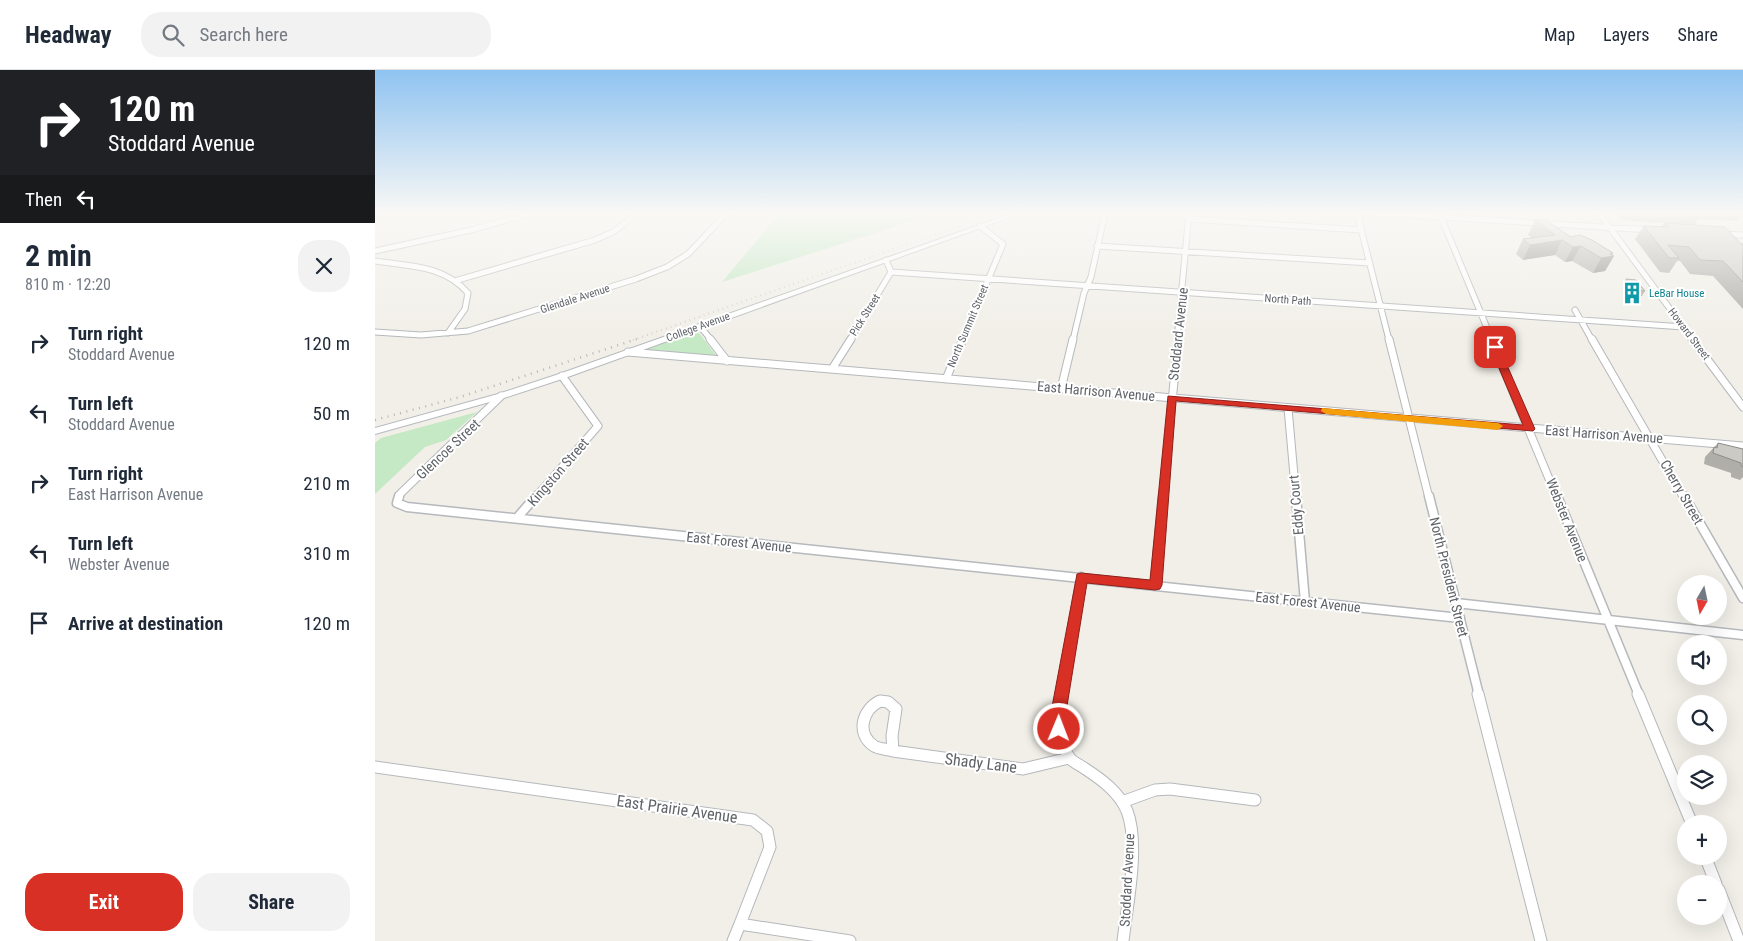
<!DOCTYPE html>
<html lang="en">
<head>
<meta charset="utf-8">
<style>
	body { margin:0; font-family:"Roboto Condensed",sans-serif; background:#f2f2f3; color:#1f2937; height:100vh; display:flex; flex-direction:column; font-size:19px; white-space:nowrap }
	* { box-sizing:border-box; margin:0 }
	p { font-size:16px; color:#747a83 }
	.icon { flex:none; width:28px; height:28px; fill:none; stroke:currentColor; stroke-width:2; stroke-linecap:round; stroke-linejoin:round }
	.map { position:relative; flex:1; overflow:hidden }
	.side { display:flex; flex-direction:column; background:#fff; width:375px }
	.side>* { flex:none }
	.guide { background:#202124; color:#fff; overflow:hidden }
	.needle { width:32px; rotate:189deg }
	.fabs { position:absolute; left:1302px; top:505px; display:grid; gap:10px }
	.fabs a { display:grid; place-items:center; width:50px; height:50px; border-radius:50%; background:#fff; box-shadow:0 5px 20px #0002; font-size:25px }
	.pin { position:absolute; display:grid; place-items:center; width:42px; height:42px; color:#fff; margin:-21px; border-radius:10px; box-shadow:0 2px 8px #0006 }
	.me { position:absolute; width:55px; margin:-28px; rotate:1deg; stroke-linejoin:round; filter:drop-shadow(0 0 4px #0008) }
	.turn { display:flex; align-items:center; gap:18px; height:105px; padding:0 25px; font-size:22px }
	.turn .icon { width:65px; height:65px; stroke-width:2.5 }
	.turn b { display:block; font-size:35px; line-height:42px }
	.then { display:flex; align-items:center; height:48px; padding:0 25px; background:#0003; gap:10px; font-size:19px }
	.round { display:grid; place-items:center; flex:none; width:52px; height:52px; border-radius:20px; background:#f2f2f3 }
	.overview { display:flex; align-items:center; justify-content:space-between; height:85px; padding:0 25px }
	h1 { font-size:30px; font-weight:700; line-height:38px }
	.button { display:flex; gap:10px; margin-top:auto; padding:10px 25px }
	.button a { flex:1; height:58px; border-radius:20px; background:#d93025; color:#fff; font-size:20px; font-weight:700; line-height:58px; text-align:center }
	.button a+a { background:#f2f2f3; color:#1f2937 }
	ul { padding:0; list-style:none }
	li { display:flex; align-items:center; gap:15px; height:70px; padding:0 25px }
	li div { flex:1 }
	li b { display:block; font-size:19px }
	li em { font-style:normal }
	header { display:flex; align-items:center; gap:30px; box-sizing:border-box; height:70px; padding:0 25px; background:#fff; border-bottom:1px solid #e0e1e3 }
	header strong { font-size:24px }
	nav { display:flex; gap:28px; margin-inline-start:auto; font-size:18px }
	.search { width:350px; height:45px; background:#f2f2f3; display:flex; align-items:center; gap:12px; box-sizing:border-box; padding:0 18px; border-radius:20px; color:#747a83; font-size:19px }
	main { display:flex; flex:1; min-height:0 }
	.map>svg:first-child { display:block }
	.green { fill:#c5e8c5 }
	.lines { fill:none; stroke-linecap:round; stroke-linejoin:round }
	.street-far3-casing { stroke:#b5b8bc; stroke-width:7 }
	.street-far2-casing { stroke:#b5b8bc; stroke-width:9 }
	.street-far1-casing { stroke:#b5b8bc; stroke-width:11 }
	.street-casing { stroke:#b5b8bc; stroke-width:13 }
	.secondary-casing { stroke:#b6babf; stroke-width:2 }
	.street-far3 { stroke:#fff; stroke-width:5 }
	.street-far2 { stroke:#fff; stroke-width:7 }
	.street-far1 { stroke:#fff; stroke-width:8 }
	.street { stroke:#fff; stroke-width:11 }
	.secondary { fill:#fff; fill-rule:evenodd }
	.rail-far1 { stroke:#b6b7b8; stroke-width:2; stroke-dasharray:0.5 4.5; stroke-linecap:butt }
	.rail { stroke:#b6b7b8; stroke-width:2.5; stroke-dasharray:1 5.5; stroke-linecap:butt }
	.wall { fill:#afaea9 }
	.shaded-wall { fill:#8f8d8a }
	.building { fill:#cccac5; stroke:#8f8d8a }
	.route { fill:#d93025; stroke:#8d1f18 }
	.slow { fill:#f59e0b }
	.labels { text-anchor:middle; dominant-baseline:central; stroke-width:4; stroke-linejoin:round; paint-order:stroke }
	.far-culture-label { font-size:11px; fill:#0d838f; stroke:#fff; text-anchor:start }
	.far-street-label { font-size:11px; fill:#5f6368; stroke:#fff }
	.street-label { font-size:14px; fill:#5f6368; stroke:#fff }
	.near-street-label { font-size:16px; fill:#5f6368; stroke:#fff }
</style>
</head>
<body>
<header>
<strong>Headway</strong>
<div class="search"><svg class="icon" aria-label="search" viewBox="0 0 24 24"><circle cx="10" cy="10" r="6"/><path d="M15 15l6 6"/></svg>Search here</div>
<nav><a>Map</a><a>Layers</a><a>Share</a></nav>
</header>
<main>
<section class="side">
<div class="guide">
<div class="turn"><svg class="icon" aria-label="right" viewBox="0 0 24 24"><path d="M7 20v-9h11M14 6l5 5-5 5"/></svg><div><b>120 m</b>Stoddard Avenue</div></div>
<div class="then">Then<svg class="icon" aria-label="left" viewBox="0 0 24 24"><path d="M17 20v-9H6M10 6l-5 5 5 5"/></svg></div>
</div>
<div class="overview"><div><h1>2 min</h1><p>810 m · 12:20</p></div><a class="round"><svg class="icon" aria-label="close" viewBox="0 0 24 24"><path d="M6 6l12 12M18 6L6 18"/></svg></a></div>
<ul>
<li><svg class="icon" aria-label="right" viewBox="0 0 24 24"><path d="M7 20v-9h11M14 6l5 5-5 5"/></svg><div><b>Turn right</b><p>Stoddard Avenue</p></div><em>120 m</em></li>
<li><svg class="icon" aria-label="left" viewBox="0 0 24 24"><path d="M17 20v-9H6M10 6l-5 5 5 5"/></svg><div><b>Turn left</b><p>Stoddard Avenue</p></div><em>50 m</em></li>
<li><svg class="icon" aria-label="right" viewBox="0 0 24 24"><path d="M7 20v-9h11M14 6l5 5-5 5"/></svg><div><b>Turn right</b><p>East Harrison Avenue</p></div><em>210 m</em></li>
<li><svg class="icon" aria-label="left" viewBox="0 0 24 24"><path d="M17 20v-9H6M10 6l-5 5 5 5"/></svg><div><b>Turn left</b><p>Webster Avenue</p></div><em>310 m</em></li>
<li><svg class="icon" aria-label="arrive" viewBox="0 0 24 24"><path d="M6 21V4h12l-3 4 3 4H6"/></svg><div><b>Arrive at destination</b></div><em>120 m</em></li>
</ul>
<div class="button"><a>Exit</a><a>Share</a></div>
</section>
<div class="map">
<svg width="1368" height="871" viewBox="0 0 1368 871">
	<rect width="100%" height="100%" fill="#f1efe8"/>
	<path class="green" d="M405,143h158l-216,69z
		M321,259l22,29 -85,-7z
		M102,342l-31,28 -21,7 -50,47v-51l6,-5z"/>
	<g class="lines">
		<g class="street-far3-casing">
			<path id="street-far3" d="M982,143l32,127
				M998,143l278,17
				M1224,143l94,127
				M0,145l7,-2
				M1066,147l51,123
				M813,149l174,11
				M1348,164l20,1
				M722,176l273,17
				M0,181l96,-21 61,-17
				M0,191c34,5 69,4 93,32l-3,16 -17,24
				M516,202l793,55
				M83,210l137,-40 18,-8 25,-19
				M1200,240l17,30
				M325,256l11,14
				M0,262l46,3 47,-4 168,-52 31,-12 21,-13 39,-41
				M475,270l41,-68 -5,-12
				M588,270l40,-96 -23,-18
				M698,270l11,-47 7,-16 14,-64
				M802,270l12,-127"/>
		</g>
		<g class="street-far2-casing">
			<path id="street-far2" d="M335,269l17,22
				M1014,269l40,159
				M1116,269l66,159
				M1217,269l92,159
				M1317,269l51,68
				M253,282l1115,94
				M457,299l19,-30
				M571,309l17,-40
				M686,319l12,-50
				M913,338l8,90
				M24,428l1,-4 101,-98
				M160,428l63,-72 -36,-50
				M788,428l15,-159"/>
		</g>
		<g class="street-far1-casing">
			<path id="street-far1" d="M24,426l-2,7 10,4 1053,111
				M921,426l9,106
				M1054,426l50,199
				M1182,426l82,199
				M1309,426l59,102
				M142,448l19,-22
				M780,515l8,-89
				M1081,533l287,32
				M687,625l19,-118"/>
		</g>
		<g class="street-casing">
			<path id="street" d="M687,624c-3,20 -5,45 7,63 3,5 11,8 15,11 17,11 35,24 43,43 13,33 0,95 -4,130
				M1103,624l63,247
				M1263,624l54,130
				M505,631l8,1 8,7 -4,27 1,15c-6,-2 -14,-2 -19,-5 -19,-13 -11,-37 6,-45z
				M518,681l130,18 46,-11
				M0,697l378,53 14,11 3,16 -30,77 110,17
				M747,732l33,-12 15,-1 85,11
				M1330,786l11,28
				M1344,820l20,51
				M358,871l7,-17"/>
		</g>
		<g class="secondary-casing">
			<path id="secondary" d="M638,143h9l-457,165 -61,20 -129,36v-6l123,-34 61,-20z"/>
		</g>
		<use href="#street-far3" class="street-far3"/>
		<use href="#street-far2" class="street-far2"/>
		<use href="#street-far1" class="street-far1"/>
		<use href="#street" class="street"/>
		<use href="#secondary" class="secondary"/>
		<path class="rail-far1" d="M258,270l364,-127"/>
		<path class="rail" d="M0,350l85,-23 177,-58"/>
	</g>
	<path class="wall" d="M1241,143h127l-6,8 -39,-2 -3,6 48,19v65l-30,-33 -23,-2 -10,-13h-3l-8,12 -9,-1 -25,-33 9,-13 18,1 2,-4 -43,-3z
		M1160,150l77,35 2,1 -9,15 -12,2 -21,-12 -7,1 -10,-7 -32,5 -7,-6 7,-15 9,-1 -4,-3z
		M1251,209l19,12 -3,5 -11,-1 -8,-11z
		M1343,373l25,6v28l-3,3 -9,-3v-4l-27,-9 1,-7z"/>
	<path class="shaded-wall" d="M1187,170l-7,15 -32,5 7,-15z
		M1206,176l-9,15 -7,1 8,-15z
		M1238,183l-3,4 4,-1 -9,15 -12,2 8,-15z"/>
	<path class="building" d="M1285,143h38l3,3z
		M1169,149l27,18 9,-2 12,5 21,13 -3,1 4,2 -13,2 -20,-12 -8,1 -11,-7 -32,5 -7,-6 32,-4 -20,-15z
		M1290,153l60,4 16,17h2v38l-20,-21 -23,-1 -11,-13 -21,-2 11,13h-10l-25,-32 25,1z
		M1251,209l10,1 9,11 -11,-1z
		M1343,373l25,6v18l-2,-1v-3l-28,-10 1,-6 3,1z"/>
	<linearGradient id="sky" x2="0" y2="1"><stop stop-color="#8fc3f1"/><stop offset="0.54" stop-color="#f9f8f5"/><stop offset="1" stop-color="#f9f8f5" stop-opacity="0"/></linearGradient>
	<rect width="1368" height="265" fill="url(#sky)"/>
	<path class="route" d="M1117,275h3l4,2 36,82 -2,2 -357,-30 -14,184 -2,4 -5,1 -68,-7 -21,129 1,17 -2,5 -6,2 -5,-2 -3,-22 26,-138 4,-1 69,7 18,-184 355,29 -33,-78z"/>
	<path class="slow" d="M947,338l176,15 5,3 -5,4 -172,-16 -5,-3z"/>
	<defs>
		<g id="building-bare" transform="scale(1.725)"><path d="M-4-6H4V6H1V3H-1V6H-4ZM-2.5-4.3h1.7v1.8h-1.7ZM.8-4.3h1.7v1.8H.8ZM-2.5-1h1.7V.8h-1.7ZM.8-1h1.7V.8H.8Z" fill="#0f9aa8" stroke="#fff" stroke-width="2.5" paint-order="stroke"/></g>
	</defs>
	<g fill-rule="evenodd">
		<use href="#building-bare" x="1257" y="223"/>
	</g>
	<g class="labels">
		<g class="far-culture-label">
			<text x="1274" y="223">LeBar House</text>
		</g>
		<g class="far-street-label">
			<text transform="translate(200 229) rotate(-18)">Glendale Avenue</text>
			<text transform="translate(913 230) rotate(4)">North Path</text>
			<text transform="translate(490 245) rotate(-58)">Pick Street</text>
			<text transform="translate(593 256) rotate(-67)">North Summit Street</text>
			<text transform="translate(323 257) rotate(-20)">College Avenue</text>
			<text transform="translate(1314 264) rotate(53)">Howard Street</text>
		</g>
		<g class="street-label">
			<text transform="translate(803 264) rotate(-84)">Stoddard Avenue</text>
			<text transform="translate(721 321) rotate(5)">East Harrison Avenue</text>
			<text transform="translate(1229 364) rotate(4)">East Harrison Avenue</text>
			<text transform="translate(73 379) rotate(-43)">Glencoe Street</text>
			<text transform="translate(183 402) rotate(-49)">Kingston Street</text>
			<text transform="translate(1307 422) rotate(60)">Cherry Street</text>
			<text transform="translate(921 435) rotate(-95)">Eddy Court</text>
			<text transform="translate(1192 450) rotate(68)">Webster Avenue</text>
			<text transform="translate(364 472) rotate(6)">East Forest Avenue</text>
			<text transform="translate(1074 507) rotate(76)">North President Street</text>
			<text transform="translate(933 532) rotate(6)">East Forest Avenue</text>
			<text transform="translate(752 810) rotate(-87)">Stoddard Avenue</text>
		</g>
		<g class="near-street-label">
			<text transform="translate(606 693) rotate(7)">Shady Lane</text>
			<text transform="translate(302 739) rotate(8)">East Prairie Avenue</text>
		</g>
	</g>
</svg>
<div class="fabs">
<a><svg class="needle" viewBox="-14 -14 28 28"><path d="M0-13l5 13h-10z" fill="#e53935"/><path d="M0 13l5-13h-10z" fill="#747a83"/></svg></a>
<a><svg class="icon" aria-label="sound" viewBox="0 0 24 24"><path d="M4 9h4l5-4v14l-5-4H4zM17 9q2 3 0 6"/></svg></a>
<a><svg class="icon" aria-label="search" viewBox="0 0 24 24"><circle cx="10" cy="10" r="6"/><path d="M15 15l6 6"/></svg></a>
<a><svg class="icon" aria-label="layers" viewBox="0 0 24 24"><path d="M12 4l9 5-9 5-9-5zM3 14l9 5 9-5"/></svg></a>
<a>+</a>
<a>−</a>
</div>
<div class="pin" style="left:1120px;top:277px;background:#d93025"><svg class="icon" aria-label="arrive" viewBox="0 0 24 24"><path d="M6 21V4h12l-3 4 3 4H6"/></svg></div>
<svg class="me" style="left:684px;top:659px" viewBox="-20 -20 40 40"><circle r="17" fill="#d93025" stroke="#fff" stroke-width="3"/><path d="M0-11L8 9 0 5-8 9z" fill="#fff"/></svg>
</div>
</main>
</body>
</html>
